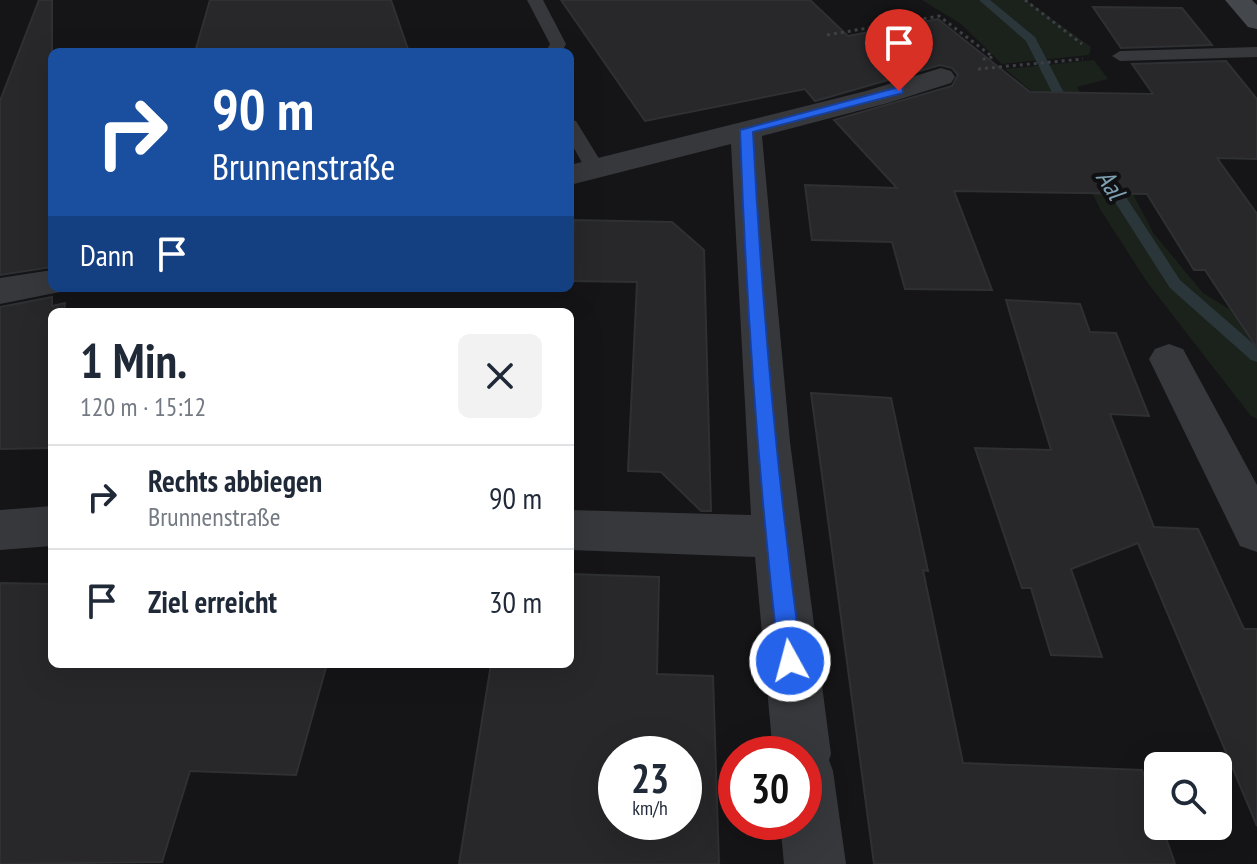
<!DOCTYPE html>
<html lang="de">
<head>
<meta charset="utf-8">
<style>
	body { margin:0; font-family:"PT Sans Narrow",sans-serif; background:#f2f2f3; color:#1f2937; height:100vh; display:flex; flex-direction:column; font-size:30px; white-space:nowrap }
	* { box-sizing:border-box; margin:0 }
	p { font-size:26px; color:#747a83 }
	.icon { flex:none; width:44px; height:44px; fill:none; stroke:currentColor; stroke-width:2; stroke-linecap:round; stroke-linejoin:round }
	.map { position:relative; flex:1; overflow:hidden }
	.drawer { position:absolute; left:48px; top:308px; width:526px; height:360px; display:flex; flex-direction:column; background:#fff; border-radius:12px; box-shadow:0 8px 32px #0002 }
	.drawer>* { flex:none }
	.banner { position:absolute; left:48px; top:48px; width:526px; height:244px; border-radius:12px; box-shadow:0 8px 32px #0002; background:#1a4fa0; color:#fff; overflow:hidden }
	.tools { position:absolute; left:1144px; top:752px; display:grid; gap:16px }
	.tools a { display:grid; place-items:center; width:88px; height:88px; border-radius:12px; background:#fff; box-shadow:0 8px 32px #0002; font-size:40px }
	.speed { position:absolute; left:598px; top:736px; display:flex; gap:16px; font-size:40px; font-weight:700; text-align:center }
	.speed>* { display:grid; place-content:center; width:104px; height:104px; border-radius:50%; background:#fff; box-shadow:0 8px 32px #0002; line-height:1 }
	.speed small { font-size:20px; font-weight:400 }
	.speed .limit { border:12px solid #d22; background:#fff; color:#111 }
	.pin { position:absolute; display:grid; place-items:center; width:68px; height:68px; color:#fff; margin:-82px -34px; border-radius:50% 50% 50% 0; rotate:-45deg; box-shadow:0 0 8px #0007 }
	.pin .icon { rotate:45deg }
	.me { position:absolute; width:88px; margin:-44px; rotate:353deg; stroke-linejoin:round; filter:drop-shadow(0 0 6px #0008) }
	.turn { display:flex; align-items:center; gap:28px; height:168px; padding:0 32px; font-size:36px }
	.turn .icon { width:104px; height:104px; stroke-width:2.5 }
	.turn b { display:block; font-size:56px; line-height:68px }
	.then { display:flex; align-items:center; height:76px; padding:0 32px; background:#0003; gap:16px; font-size:30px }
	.round { display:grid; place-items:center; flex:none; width:84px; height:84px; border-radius:12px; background:#f2f2f3 }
	.headline { display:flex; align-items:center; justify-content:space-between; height:136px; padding:0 32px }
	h1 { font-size:48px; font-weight:600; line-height:60px }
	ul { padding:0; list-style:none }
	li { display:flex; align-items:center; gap:24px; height:104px; padding:0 32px; border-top:2px solid #e0e1e3 }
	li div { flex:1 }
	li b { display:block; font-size:30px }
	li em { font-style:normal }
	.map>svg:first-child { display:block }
	.green { fill:#1b221b }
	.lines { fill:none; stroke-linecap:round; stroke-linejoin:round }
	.stream { fill:#2b363b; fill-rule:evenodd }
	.building { fill:#28282b; stroke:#2f3033; stroke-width:2; fill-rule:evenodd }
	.path { stroke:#3c3f43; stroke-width:3; stroke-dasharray:3 4; stroke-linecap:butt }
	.lane { fill:#36383c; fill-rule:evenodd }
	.street { fill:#36383c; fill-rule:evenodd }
	.secondary { fill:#44474c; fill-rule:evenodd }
	.route { fill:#2563eb; stroke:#184099; stroke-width:2 }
	.labels { text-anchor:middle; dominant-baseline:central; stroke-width:8; stroke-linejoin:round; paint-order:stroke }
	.far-water-label { font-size:26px; font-style:italic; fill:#7ea0b2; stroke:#101012 }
</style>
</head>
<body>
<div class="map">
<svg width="1257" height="864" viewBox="0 0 1257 864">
	<rect width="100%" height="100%" fill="#151517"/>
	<path class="green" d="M922,0h104l65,47 -2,8 -87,9 -41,-40z
		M1094,60l14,19 -31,8 77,147 49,59 54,33v93l-6,-3 -104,-134 -47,-73 -48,-101 -47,-39z"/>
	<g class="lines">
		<path class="stream" d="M979,0h11l45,37 40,77 -2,3 -10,-3 -37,-73z
			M1104,170l5,1 71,109 77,67v15l-6,-2 -81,-72 -73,-114z"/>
	</g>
	<path class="building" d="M39,0h13v267l-52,8v-174z
		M210,0h181l18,52h-214z
		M561,0h249l38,36 90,-17 92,73 123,2 -21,-30 94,-3 31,38v60l-40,-1 40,56v134l-52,-78h-11l-47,-76 -193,-3 38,99 -87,-1 -13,-47 -80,-2 -7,-55 92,3 -63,-68 118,-34 6,-11 -6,-7 -12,-3 -125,36 -10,-12 -160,32z
		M1093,7l89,1 30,37 -91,3z
		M574,220l98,2 32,28 7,261h-10l-40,-39 -33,-1 9,-189 -67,-1z
		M52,297v9l13,-3 -1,9h-12v136l-52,1v-142z
		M1006,300l74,4 10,28 26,1 33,83 -39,-2 44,113 44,2 46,100h13v197l-119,-283 -67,26 31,88 -51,-2 -20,-67h-9l-47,-140 76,2z
		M811,393l80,5 37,173 -5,-1 40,193 179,7 16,46v10h4l13,38h-301z
		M570,574l89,3 -2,97 56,2 6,188h-260l32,-200h79zM616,754h68v68h-68z
		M0,583l52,1v80h275l-31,111 -106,-4 -28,91 -162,2z"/>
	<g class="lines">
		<path class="path" d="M1025,0l57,44
			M827,35l112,-19 54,41 -13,3
			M978,69l105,-10"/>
		<path class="lane" d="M527,0h16l23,44 -4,8h-16l4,-8z
			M1257,47v10l-137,4 -8,-5 8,-5z
			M570,120l6,1 30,49 -3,4h-14l-3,-4 -16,-29z"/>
		<path class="street" d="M941,68l10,3 4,6 -4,6 -63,20 -126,33 28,306 41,312 -2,6 4,11 13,93h-62l-4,-42h24v-68h-31l-18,-197 -185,-7v-40l181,5 -20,-371 -161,41v-20l296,-74z
			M52,270v18h15l-2,3 -65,13v-26z
			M1169,344l14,5 74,136v67l-17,-6 -91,-187 6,-10z
			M52,506v40l-52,4v-40z"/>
		<path class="secondary" d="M1225,0h27l5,5v24l-9,-2z"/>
	</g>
	<path class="route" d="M899,87l4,1v5l-150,39c9,177 25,353 49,529l-4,8 -8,3 -7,-3 -4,-8c-20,-177 -33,-354 -39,-531z"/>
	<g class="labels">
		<g class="far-water-label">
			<text transform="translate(1111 184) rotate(57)">Aal</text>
		</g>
	</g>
</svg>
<div class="tools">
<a><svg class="icon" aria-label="search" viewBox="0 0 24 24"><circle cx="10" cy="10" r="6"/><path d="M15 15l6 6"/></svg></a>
</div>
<div class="speed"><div>23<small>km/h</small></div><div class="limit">30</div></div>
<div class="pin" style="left:899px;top:91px;background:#d93025"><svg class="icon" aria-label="arrive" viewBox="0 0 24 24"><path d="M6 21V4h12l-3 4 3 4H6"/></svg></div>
<svg class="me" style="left:790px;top:661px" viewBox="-20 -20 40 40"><circle r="17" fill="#2563eb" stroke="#fff" stroke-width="3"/><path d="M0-11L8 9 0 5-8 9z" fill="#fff"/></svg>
<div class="banner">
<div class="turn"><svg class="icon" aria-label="right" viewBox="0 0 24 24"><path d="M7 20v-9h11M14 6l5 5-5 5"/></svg><div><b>90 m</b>Brunnenstraße</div></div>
<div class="then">Dann<svg class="icon" aria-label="arrive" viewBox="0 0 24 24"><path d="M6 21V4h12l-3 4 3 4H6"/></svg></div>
</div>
<section class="drawer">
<div class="headline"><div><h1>1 Min.</h1><p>120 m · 15:12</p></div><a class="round"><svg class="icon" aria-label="close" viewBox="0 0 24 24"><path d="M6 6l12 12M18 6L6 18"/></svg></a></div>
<ul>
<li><svg class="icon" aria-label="right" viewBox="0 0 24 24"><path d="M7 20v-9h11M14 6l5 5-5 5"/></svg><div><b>Rechts abbiegen</b><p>Brunnenstraße</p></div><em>90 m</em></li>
<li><svg class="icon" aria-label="arrive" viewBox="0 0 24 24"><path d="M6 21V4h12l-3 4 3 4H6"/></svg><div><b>Ziel erreicht</b></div><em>30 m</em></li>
</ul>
</section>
</div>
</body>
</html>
